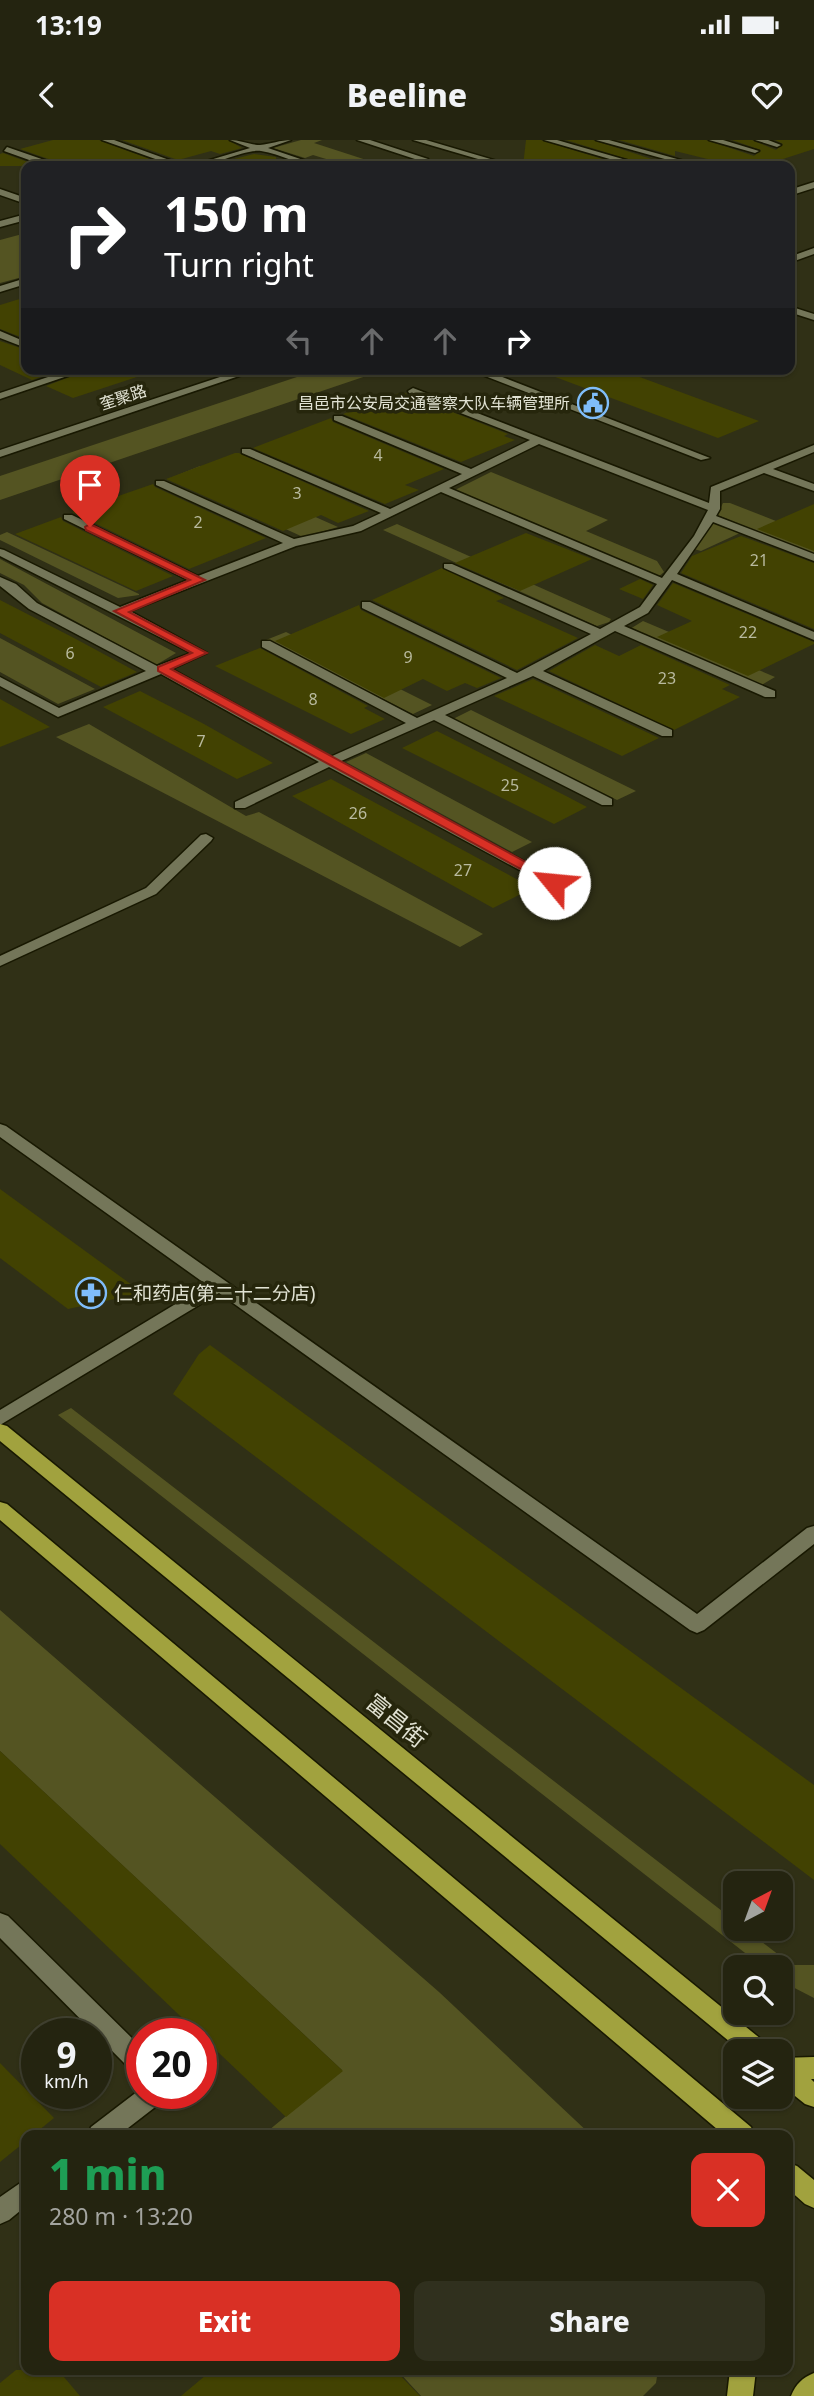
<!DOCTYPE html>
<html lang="en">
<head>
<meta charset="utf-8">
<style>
	body { margin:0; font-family:"Noto Sans","Noto Sans SC",sans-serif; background:#30301e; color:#f1f3f6; height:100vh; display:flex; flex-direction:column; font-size:26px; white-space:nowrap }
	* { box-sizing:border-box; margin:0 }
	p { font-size:23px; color:#a3a49f }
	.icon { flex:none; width:38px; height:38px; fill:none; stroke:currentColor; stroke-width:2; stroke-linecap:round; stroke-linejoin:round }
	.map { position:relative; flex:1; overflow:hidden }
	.sheet { position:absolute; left:21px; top:1990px; width:772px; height:245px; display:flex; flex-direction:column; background:#242410; border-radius:14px; box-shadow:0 2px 5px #0004,0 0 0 2px #414130 }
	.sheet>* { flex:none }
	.hud { position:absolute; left:21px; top:21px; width:774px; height:214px; border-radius:14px; box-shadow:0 2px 5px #0004,0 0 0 2px #414130; background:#202124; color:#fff; overflow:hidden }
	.needle { width:46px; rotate:41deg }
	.controls { position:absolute; left:723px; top:1731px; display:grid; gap:14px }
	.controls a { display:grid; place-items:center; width:70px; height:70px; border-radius:14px; background:#242410; box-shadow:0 2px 5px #0004,0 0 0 2px #414130; font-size:35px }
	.speed { position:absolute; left:21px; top:1878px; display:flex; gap:14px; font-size:35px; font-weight:700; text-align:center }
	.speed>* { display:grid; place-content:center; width:91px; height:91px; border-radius:50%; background:#242410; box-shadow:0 2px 5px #0004,0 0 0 2px #414130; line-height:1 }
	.speed small { font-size:18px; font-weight:400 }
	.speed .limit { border:10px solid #d22; background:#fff; color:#111 }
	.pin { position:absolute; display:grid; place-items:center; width:60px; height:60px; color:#fff; margin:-72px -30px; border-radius:50% 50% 50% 0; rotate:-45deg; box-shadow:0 0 7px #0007 }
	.pin .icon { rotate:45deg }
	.me { position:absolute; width:77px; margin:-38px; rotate:298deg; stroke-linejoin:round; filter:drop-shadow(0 0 5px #0008) }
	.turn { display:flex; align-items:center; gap:24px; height:147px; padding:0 28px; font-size:32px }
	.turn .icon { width:91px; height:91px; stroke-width:2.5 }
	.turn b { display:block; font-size:49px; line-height:60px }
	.lanes { display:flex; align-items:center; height:66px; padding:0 28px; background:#0003; justify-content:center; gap:35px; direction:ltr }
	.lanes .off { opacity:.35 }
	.round { display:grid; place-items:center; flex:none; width:74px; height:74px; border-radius:14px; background:#30301e }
	.head { display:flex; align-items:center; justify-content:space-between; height:119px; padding:0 28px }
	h1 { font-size:42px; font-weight:800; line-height:52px; color:#1e9e55 }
	.primary-button { display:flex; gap:14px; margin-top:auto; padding:14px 28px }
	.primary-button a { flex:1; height:80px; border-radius:14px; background:#d93025; color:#fff; font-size:28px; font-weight:800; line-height:80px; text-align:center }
	.primary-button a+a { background:#30301e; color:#f1f3f6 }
	.status { display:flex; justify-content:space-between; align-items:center; height:49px; padding:0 35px; background:#242410; direction:ltr }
	.status svg { height:19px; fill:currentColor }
	header { display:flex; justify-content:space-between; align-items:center; height:91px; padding:0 28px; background:#242410; font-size:32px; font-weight:800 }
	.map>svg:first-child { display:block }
	.green { fill:#545422 }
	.building { fill:#424202 }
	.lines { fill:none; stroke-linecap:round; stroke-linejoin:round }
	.service-casing { stroke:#181801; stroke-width:3 }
	.minor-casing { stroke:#181801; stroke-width:3 }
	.tertiary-casing { stroke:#181801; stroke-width:3 }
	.primary-casing { stroke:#181801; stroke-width:3 }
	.service { fill:#747659; fill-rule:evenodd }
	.minor { fill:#747659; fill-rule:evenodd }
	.tertiary { fill:#747659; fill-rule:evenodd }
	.primary { fill:#a1a23e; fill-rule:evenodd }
	.route { fill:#d93025; stroke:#8d1f18; stroke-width:2 }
	.labels { text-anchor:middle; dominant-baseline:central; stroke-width:7; stroke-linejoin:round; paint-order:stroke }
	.far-street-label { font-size:16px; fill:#e1e2d3; stroke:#26260c }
	.far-poi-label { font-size:16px; fill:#e1e2d3; stroke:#26260c; text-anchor:end }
	.number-label { font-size:16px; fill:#b9ba9f }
	.poi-label { font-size:19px; fill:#e1e2d3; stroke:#26260c; text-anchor:start }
	.near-street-label { font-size:23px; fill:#e1e2d3; stroke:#26260c }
</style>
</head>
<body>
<div class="status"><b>13:19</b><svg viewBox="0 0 49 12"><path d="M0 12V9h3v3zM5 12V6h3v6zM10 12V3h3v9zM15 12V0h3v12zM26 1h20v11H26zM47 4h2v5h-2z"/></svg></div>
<header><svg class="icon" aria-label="back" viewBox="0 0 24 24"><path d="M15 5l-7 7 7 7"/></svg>Beeline<svg class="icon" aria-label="heart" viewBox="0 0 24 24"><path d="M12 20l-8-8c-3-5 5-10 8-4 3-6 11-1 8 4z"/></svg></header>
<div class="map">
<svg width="814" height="2256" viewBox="0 0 814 2256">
	<rect width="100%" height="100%" fill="#303016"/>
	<path class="green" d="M301,0h21l-8,3 71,23h-36l-36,-11 -8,3 -32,-10z
		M26,93v43l-26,7v-43z
		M321,229h51l6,3 -378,128v-24z
		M200,326l138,61 -35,10 -130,-60z
		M491,332l117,48 -22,11 71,30 7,11 -6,5 -205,-86z
		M723,363h7l84,33v18l-97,-39z
		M712,382l28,11 -39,18 -7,-2z
		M397,384l214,95 -2,3 -12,4 -214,-96z
		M7,392l132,62v1l-21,3 -118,-58v-5z
		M0,419l176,94 -20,12 -114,-62 -18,-18 -24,-12z
		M643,481l132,56 -15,9 -130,-57z
		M286,492l146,73 -19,9 -147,-74z
		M0,498l95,51 -37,15 -58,-32z
		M471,570l165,81 -19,9 -164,-81z
		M89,584l157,92 13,-4 224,122 -23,13 -404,-210z
		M366,613l166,89 -20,10 -166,-90z
		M71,1268l664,513v7l10,1 47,36h22v33l-33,-17 -1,-14h-17l-705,-552z
		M0,1470l439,382 152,143h-328l79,-65 -342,-319z
		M397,2230h261l-2,13 -13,13h-222z"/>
	<path class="building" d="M53,0h46l64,24 -103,2 -3,-4 -37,-13z
		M122,0h106l14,8 -22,6 -9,-3 -33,9z
		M526,0h15l84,26h-102z
		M566,0h27l80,26h-23z
		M619,0h87l48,16 7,-6 -29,-10h20l24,10 7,-6 -8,-4h39v9l-53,17h-25l-61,-15v5z
		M3,13l36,13h-39v-12z
		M254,14l22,3 1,9h-19l-24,-7z
		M26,157v42l-26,-10v-24z
		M0,201l26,9v19h37l-31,11 -32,-15z
		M90,229h52l1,6 -70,23 -27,-12z
		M542,229h76l141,52 -41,17 -176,-66z
		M402,252l106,42 -4,2 11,4 -54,22 -118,-48z
		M331,278l2,4 111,47 -39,16 14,5 -34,14 -132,-56z
		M235,313h4l130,58 -31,12 -17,-8 -38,16 -117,-52z
		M153,344l2,3 111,51 -77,31 -117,-57z
		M814,364v47l-57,-22z
		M61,377l2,4 110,55 -37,15 -121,-57z
		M526,393l66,26 -72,32 -65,-28z
		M741,396l73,27v66l-133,-56 11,-17z
		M442,428l62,30 -8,3 82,37 -61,32 -145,-70z
		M640,439l13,6 -10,14 -24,-10z
		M673,443l141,59v2l-66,32 -91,-39 35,-16 -35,-16z
		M0,460l74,38 63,34 -36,15 -101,-54z
		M359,465l2,5 140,68 -24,10 -12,-5 -18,8 -24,-12 -39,19 -109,-57z
		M595,505l24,11 22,-11 89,40 -8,4 18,8 -66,33 -125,-59z
		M260,508l108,58 -4,2 21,11 -34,15 -136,-68z
		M533,539l126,59 -37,18 -128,-60z
		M140,551l64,33 69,39 -36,16 -134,-72z
		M0,559l50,28 -50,20z
		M437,591l131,66 19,10 -33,17 -152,-76z
		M331,639l93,50 109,59 -40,20 -201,-112z
		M0,1049l143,104 -75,16 -68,-51z
		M210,1205l604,440v95l-641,-486 26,-40z
		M0,1611l130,121 213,199 -57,46 -286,-273z
		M0,1923l54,55 -21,17h-7v6l-26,21z
		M16,2230h42l22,26h-80v-13z
		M212,2230h183l25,26h-239z"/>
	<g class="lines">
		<g class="service-casing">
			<path id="service" d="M102,0h12l72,26h-11z
				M230,0c10,0 21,5 30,5 11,-1 20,-5 31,-5l-23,8 53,18c-21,1 -39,-12 -60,-15 -18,-2 -48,16 -71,15l60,-18z
				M357,0h13l58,19 -7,2z
				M413,0h13l88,26h-12z
				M596,0h13l86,24 -5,2z
				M709,0h14l36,11 -4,2z
				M755,0h13l13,5 -4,2z
				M7,7l49,17 1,2h-11l-42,-15z
				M0,49l26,9v6l-26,-9z
				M26,74v6l-26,7v-6z
				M814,108v6l-25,9v-6z
				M26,138v6l-26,8v-6z
				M0,191l26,11v6l-26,-10z
				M72,229h16l-88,30v-6z
				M467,229h15l228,89 -9,2z
				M413,248l296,115 2,-16 103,-42v7l-41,17 41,15v7l-50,-18 -44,18v18l-4,7 98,38v7l-101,-39 -36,52 137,58v8l-142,-60 -24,33 -24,13 151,65v6h-10l-150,-66 -72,40 129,59v6h-10l-129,-60 -88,39 167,84v6h-10l-168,-85 -95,42 220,118v6h-10l-220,-119 -84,41h-10v-6l84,-40 -158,-88 -103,43 -58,-31v-9l59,31 87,-37 -117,-62 -29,-23v-9l16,7 21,19 120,63 34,-13 -191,-97v-7l4,1 116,57 68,-27 -124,-61v-4h8l126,61 85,-33 -127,-58v-4h8l130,58 59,-13 28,-13 -139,-60v-4h8l140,60 72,-35 -128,-54v-4h8l129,53 59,-29 -121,-47 -1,-2zM539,304l169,66 -14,26 -32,42 -213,-90zM441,352l216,92 -17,23 -40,22 -148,-65h-8v4l147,66 -74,39 -147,-71h-8v6l145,70 -90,40 -147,-77h-8v6l144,76 -76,34 -158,-88 35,-16 -77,-42 166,-65 65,-15z
				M206,694l7,4 -2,3 -55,53 -156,72v-10l146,-68 55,-53z
				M0,984l6,2 691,488 110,-86 7,-2v18l-110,86 -7,3 -7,-3 -471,-337 -219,132v-15l207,-125 -207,-148z
				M0,1773l8,3 134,132v27l-9,-3 -133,-134z
				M142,1948v5h24l-3,8 -44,34h-31l3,-8z
				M26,2039v27l-17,14 -9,4v-27z"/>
		</g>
		<g class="minor-casing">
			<path id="minor" d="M789,166l25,8v6l-25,-8z"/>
		</g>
		<g class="tertiary-casing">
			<path id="tertiary" d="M544,0h13l90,26h-13z
				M814,42v6l-25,8v-6z
				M244,229h16l-260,88v-7z"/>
		</g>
		<g class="primary-casing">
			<path id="primary" d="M0,1284l7,2 760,618 4,7h-30l-741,-610z
				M0,1362l7,2 744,623 3,8h-30l-724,-615z
				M814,1917v22h-3l3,3v25l-9,-3 -25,-20v-26z
				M788,2023l9,3 17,14v28l-9,-4 -17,-15z
				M730,2230h26l-3,26h-26z
				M814,2233v23h-23c5,-12 11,-18 23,-23z"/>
		</g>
		<use href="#service" class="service"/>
		<use href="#minor" class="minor"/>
		<use href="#tertiary" class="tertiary"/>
		<use href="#primary" class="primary"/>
	</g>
	<path class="route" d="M90,384l115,56 -76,32 78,41 -36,16 388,211v5h-9l-392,-214v-4l34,-14 -78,-42 76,-31 -104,-50 -1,-3z"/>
	<defs>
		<g id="civic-ring" transform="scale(1.575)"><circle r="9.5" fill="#26260c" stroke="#7fbdfa" stroke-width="1.5"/><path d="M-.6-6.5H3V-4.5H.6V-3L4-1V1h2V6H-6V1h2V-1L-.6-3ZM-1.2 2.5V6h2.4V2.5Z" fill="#7fbdfa"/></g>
		<g id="pharmacy-ring" transform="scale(1.575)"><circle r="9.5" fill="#26260c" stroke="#7fbdfa" stroke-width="1.5"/><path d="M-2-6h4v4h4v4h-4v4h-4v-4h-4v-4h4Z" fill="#7fbdfa"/></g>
	</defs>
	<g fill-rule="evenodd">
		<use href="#civic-ring" x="593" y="263"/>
		<use href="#pharmacy-ring" x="91" y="1153"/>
	</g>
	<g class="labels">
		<g class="far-street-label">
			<text transform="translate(123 257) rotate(-18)">奎聚路</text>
		</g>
		<g class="far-poi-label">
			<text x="570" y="263">昌邑市公安局交通警察大队车辆管理所</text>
		</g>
		<g class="number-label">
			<text x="378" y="315">4</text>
			<text x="297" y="353">3</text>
			<text x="198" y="382">2</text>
			<text x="759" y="420">21</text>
			<text x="748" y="492">22</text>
			<text x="70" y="513">6</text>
			<text x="408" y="517">9</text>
			<text x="667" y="538">23</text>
			<text x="313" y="559">8</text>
			<text x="201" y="601">7</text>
			<text x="510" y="645">25</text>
			<text x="358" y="673">26</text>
			<text x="463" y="730">27</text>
		</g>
		<g class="poi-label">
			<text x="114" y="1153">仁和药店(第二十二分店)</text>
		</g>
		<g class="near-street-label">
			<text transform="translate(397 1580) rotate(39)">富昌街</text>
		</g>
	</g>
</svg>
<div class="controls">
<a><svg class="needle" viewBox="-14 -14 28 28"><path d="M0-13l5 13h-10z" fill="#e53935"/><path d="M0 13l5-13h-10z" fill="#a3a49f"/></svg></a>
<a><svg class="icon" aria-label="search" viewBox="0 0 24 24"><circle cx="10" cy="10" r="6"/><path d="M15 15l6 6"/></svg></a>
<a><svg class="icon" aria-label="layers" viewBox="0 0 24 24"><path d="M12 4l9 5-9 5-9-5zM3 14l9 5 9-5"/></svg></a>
</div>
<div class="speed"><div>9<small>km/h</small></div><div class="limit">20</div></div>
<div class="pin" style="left:90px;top:387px;background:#d93025"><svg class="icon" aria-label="arrive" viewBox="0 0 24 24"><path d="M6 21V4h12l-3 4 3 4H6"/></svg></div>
<svg class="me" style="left:554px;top:743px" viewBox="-20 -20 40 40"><circle r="19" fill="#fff"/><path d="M0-13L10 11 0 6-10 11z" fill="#d93025"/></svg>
<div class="hud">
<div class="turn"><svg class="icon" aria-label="right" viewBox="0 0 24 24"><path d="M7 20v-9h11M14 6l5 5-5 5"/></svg><div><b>150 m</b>Turn right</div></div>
<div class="lanes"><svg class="icon off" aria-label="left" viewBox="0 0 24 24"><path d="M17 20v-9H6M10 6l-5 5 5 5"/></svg><svg class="icon off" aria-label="ahead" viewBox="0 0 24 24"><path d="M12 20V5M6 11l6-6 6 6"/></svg><svg class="icon off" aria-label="ahead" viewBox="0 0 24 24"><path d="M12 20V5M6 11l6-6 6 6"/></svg><svg class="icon" aria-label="right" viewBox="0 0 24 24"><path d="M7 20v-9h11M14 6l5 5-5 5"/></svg></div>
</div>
<section class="sheet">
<div class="head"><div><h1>1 min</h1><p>280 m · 13:20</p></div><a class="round" style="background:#d93025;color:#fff"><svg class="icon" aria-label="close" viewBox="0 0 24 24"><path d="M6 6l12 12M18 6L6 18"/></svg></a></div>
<div class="primary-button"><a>Exit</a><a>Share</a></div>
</section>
</div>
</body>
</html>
